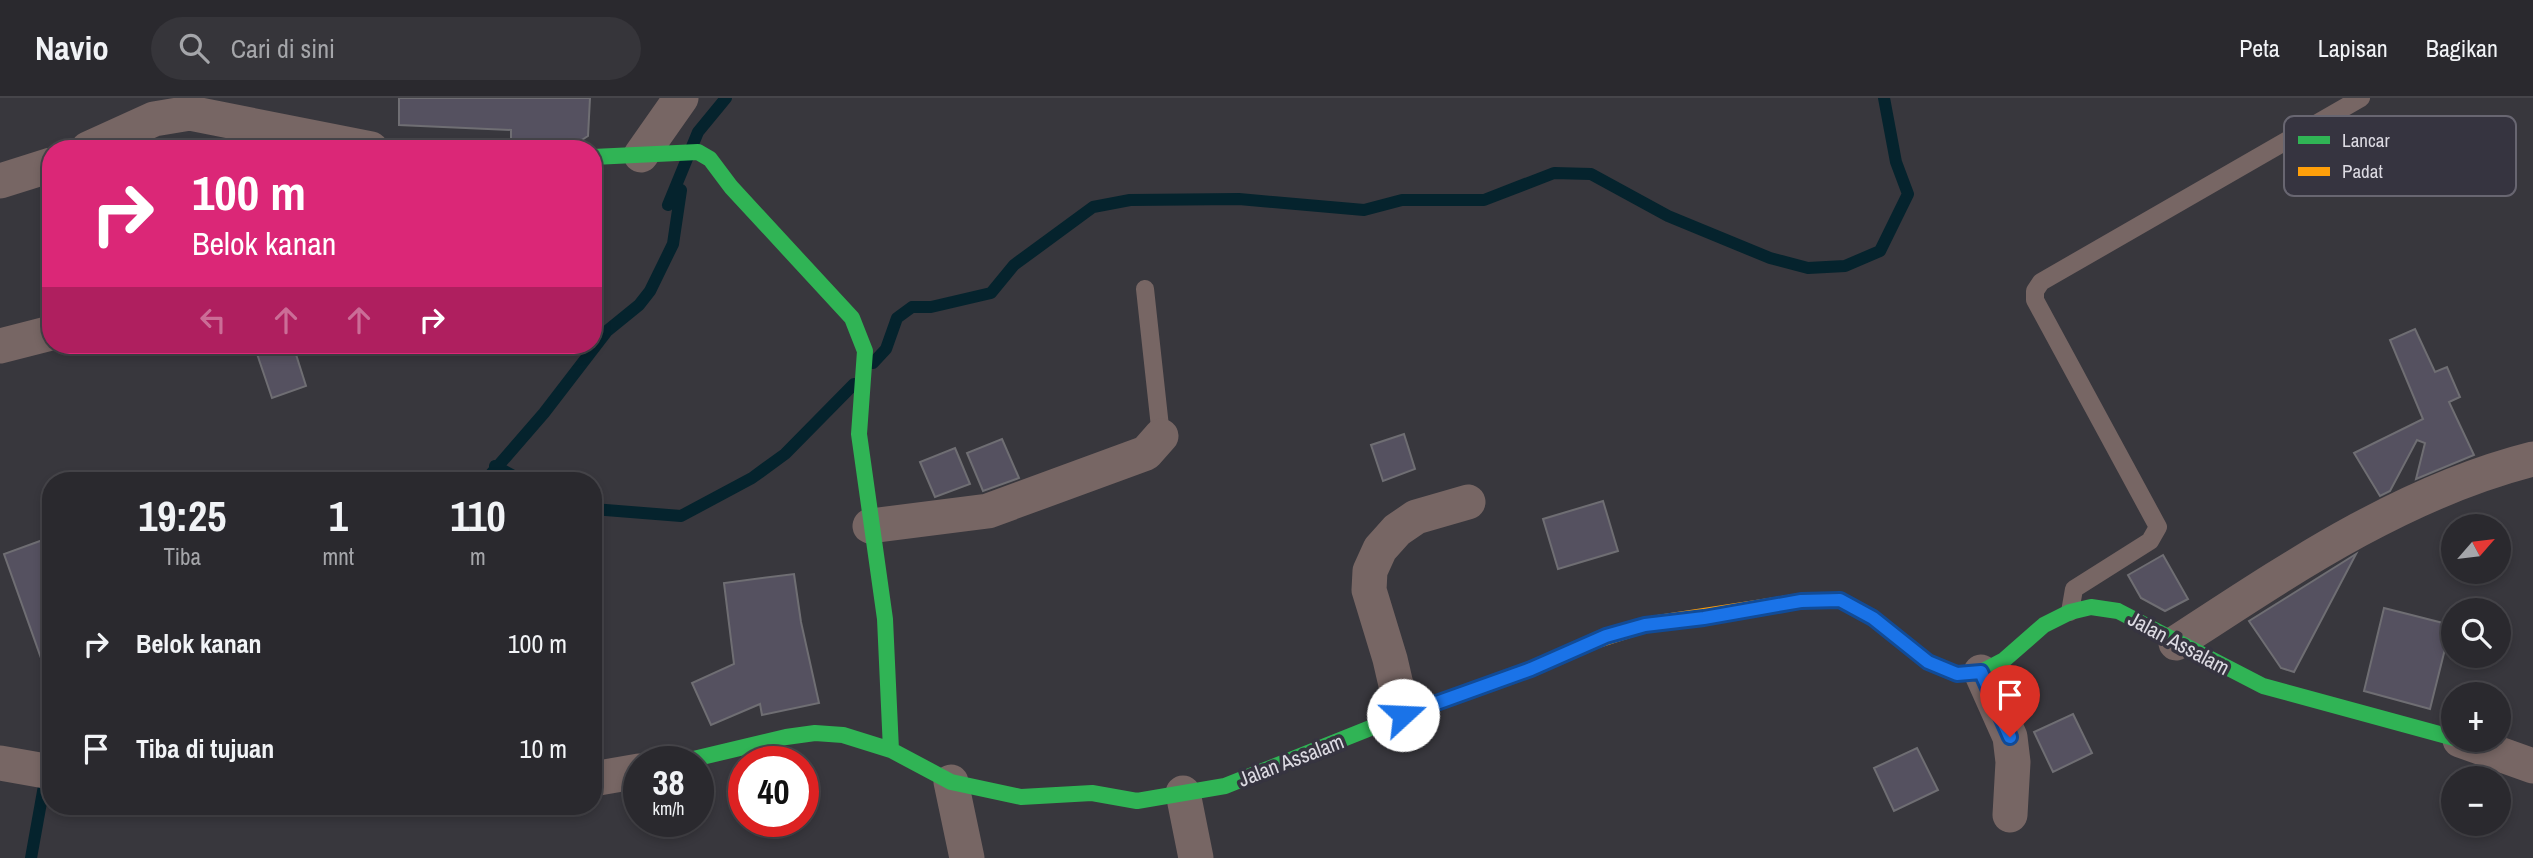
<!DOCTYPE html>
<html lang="id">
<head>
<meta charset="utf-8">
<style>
	body { margin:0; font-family:"Archivo Narrow",sans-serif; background:#36353a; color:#f1f3f6; height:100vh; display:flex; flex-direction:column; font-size:26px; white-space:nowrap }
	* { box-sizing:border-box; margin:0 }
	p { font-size:23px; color:#a5a6aa }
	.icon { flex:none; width:38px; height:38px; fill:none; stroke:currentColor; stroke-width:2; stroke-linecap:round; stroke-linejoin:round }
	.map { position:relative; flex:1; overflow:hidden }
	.details { position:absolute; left:42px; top:374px; width:560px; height:343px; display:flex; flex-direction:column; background:#2a292e; border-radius:28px; box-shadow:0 4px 10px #0003,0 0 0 2px #46454a }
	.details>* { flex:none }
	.guide { position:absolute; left:42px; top:42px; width:560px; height:214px; border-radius:28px; box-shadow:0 4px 10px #0003,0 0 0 2px #46454a; background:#db2777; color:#fff; overflow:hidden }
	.needle { width:46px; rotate:62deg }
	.fabs { position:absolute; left:2441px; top:416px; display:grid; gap:14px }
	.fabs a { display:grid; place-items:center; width:70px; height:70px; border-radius:50%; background:#2a292e; box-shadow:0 4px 10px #0003,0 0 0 2px #46454a; font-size:35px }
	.speed { position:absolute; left:623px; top:648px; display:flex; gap:14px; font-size:35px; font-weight:700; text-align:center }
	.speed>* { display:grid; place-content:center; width:91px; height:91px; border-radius:50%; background:#2a292e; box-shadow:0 4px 10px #0003,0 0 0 2px #46454a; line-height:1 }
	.speed small { font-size:18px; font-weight:400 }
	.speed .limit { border:10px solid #d22; background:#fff; color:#111 }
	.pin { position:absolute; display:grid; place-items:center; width:60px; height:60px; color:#fff; margin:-72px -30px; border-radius:50% 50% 50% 0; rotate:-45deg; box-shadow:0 0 7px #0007 }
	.pin .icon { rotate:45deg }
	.me { position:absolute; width:77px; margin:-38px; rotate:70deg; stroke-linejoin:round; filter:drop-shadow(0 0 5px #0008) }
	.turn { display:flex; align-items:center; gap:24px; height:147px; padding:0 35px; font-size:32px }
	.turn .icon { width:91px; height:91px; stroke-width:2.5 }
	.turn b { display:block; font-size:49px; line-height:60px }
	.lanes { display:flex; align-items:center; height:66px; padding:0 35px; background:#0003; justify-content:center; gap:35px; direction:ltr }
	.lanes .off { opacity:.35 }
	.eta { display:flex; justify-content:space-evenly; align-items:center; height:119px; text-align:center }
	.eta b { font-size:42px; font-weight:800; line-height:49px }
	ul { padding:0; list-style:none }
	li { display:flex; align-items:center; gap:21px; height:105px; padding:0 35px }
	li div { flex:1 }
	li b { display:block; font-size:26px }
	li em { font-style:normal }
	header { display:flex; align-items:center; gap:42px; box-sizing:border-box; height:98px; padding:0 35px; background:#2a292e; border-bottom:2px solid #46454a }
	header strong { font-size:33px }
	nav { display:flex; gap:38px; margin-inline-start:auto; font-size:24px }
	.search { width:490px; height:63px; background:#36353a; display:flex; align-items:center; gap:18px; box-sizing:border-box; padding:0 24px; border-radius:38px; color:#a5a6aa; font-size:26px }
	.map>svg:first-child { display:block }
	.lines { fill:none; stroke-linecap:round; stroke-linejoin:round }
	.stream { stroke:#05232d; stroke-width:12 }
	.building { fill:#555160; stroke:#6f6e73; stroke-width:2 }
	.lane { stroke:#776664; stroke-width:18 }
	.street { stroke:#776664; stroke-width:35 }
	.fast { stroke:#30b455; stroke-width:16 }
	.slow { stroke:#ff9f0a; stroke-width:16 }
	.route-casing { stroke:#114b97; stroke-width:18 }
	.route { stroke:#1a73e8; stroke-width:12 }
	.labels { text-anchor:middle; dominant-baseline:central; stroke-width:7; stroke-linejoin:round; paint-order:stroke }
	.street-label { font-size:21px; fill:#dcdae2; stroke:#363440 }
	.key { fill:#363440; stroke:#686671; stroke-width:2 }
	.key-label { font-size:19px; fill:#dcdae2 }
</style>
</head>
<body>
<header>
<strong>Navio</strong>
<div class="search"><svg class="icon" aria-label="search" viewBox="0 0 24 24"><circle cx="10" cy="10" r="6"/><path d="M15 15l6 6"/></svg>Cari di sini</div>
<nav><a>Peta</a><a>Lapisan</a><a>Bagikan</a></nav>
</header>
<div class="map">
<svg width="2533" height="760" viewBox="0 0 2533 760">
	<rect width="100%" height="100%" fill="#38373d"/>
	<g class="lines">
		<path class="stream" d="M873,265l13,-14 11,-31 15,-11h19l60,-14 23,-28 79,-58 37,-7 109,-1 125,11 38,-10h82l70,-27 37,1 77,42 102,42 38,10 37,-2 35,-15 28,-57 -12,-32 -12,-64
			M495,368l28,15
			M485,383l59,-68 63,-82 32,-26 11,-14 23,-47 8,-54 -13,15 30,-73 28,-34
			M593,411l88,7 71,-38 33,-24 69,-70
			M31,760l20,-111"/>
	</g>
	<path class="building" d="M399,0h191l-2,38 -11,7 -66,-4v-9l-112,-5z
		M2415,231l20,43 12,-5 13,30 -11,5 25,53 -58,24 9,-36 -8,-3 -27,51 -10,5 -26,-43 69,-34 -33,-79z
		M254,247h39l13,41 -34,12z
		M1404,336l11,35 -32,12 -12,-36z
		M1002,341l17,39 -36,13 -16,-38z
		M955,350l15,36 -35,13 -15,-35z
		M1603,403l15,50 -60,18 -15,-50z
		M51,439v134l-5,1 -42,-118z
		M2356,456l-62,118 -13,-4 -32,-47z
		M2163,457l25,44 -23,12 -24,-13 -13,-23z
		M794,476l7,48 18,81 -57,12 -2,-11 -49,21 -19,-42 42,-19 -10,-81z
		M2384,510l67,17 -21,84 -66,-18z
		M2073,616l19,39 -39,19 -19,-40z
		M1917,650l21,42 -44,21 -20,-43z"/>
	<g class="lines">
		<path class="lane" d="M1145,191l16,147
			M2070,514l4,-23 76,-48 8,-14 -123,-227v-9l6,-9 320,-184"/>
		<path class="street" d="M88,51l66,-30 36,-6 181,36
			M641,57l40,-57
			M0,83l51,-16
			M0,248l51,-13
			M870,428l118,-15 158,-58 15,-17
			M2176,545c112,-73 226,-151 357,-184
			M1981,574l29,65 3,25 -3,53
			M1403,617l-13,-56 -21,-69 1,-19 10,-22 17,-19 19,-13 52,-15
			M2460,642l73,26
			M0,665l51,9
			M593,681l46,-8
			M951,684l16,76
			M1183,695l13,65"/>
		<path class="fast" d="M593,59l105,-5 12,7 21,28 121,131 13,33 -6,83 26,185 6,131
			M1834,502h6l33,18 55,44 29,12 24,-2 23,-12 40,-35 26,-13 21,-5 27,4 145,75 191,52
			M685,663l101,-24 29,-4 28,2 48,15 60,32 70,15 71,-4 45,8 88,-15 178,-71 128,-46 61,-27"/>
		<path class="slow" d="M1592,544l53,-17 156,-24 33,-1"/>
	</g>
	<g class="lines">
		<g class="route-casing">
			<path id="route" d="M1403,617l128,-46 75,-33 39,-11 59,-7 97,-17 39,-1 33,18 55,44 29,12 24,-2 29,65"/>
		</g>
		<use href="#route" class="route"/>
	</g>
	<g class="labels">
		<g class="street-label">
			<text transform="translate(2179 545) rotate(28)">Jalan Assalam</text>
			<text transform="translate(1291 662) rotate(-21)">Jalan Assalam</text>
		</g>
	</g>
	<rect x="2284" y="18" width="232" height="80" rx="10" class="key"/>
	<rect x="2298" y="38" width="32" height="8" fill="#30b455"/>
	<rect x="2298" y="69" width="32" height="9" fill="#ff9f0a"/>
	<g class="key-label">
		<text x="2342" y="49">Lancar</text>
		<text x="2342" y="80">Padat</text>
	</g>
</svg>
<div class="fabs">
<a><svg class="needle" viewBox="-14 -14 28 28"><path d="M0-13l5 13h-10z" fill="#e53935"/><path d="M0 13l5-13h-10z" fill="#a5a6aa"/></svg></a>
<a><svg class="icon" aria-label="search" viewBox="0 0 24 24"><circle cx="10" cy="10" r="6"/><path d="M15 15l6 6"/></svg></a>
<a>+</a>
<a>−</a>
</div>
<div class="speed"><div>38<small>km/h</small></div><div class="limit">40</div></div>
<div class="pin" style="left:2010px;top:639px;background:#d93025"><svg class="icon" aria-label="arrive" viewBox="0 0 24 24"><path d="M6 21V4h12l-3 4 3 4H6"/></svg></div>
<svg class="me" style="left:1403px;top:617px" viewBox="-20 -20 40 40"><circle r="19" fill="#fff"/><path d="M0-13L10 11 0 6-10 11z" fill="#1a73e8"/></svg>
<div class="guide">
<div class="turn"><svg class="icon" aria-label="right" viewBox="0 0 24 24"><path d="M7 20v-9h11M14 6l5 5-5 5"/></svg><div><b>100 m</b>Belok kanan</div></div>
<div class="lanes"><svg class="icon off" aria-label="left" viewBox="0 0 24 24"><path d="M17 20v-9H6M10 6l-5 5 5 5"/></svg><svg class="icon off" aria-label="ahead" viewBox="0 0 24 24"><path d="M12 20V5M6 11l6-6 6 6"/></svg><svg class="icon off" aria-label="ahead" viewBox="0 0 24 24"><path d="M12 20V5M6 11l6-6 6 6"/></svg><svg class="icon" aria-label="right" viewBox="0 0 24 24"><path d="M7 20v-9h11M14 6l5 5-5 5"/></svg></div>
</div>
<section class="details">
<div class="eta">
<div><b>19:25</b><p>Tiba</p></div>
<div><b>1</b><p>mnt</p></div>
<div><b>110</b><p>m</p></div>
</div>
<ul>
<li><svg class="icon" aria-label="right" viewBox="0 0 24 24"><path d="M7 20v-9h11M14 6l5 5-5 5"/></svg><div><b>Belok kanan</b></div><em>100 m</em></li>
<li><svg class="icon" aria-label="arrive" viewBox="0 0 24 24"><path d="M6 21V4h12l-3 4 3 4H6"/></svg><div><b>Tiba di tujuan</b></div><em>10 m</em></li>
</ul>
</section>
</div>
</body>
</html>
